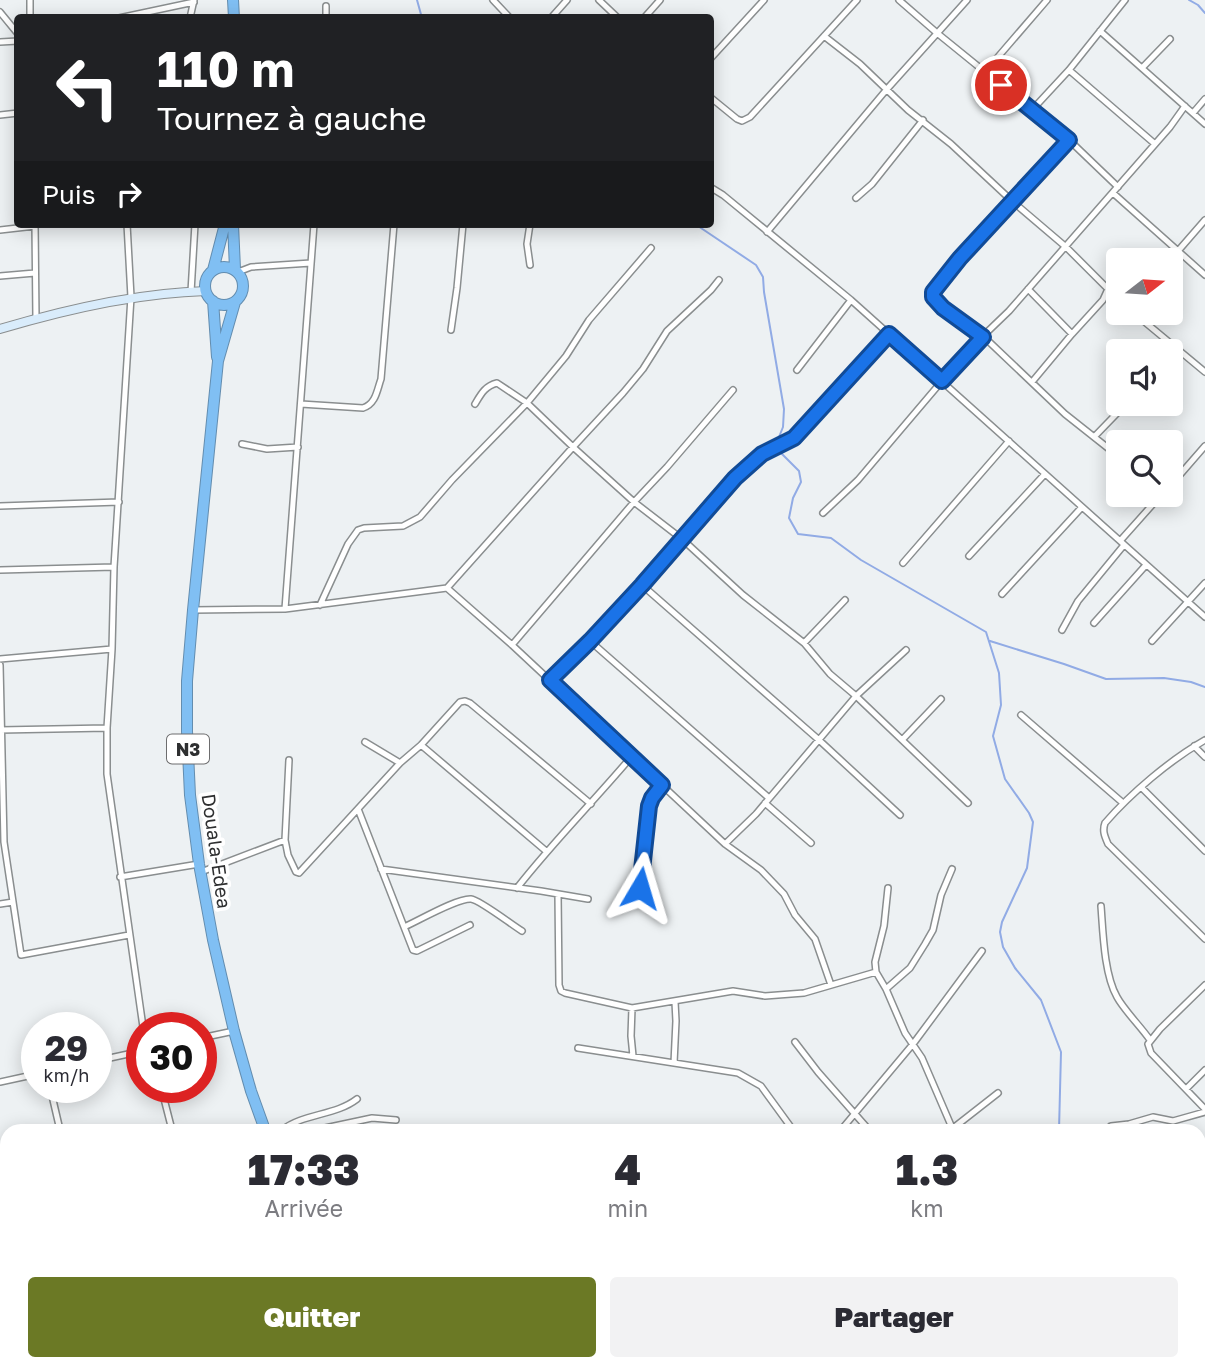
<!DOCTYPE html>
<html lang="fr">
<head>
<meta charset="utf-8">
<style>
	body { margin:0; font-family:"Golos Text",sans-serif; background:#f2f2f3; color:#2b2b33; height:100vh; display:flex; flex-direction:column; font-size:26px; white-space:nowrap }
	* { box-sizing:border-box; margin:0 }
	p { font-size:23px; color:#7c7c81 }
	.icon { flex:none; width:38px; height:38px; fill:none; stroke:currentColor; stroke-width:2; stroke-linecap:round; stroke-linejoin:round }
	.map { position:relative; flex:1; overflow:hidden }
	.panel { position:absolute; left:0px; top:1124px; width:1206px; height:247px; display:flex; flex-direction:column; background:#fff; border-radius:21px 21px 0 0; box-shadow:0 4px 18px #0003 }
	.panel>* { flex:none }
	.banner { position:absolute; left:14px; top:14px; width:700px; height:214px; border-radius:7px; box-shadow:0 4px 18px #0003; background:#202124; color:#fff; overflow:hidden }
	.needle { width:46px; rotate:73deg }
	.tools { position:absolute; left:1106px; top:248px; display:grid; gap:14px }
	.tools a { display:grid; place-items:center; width:77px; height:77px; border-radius:7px; background:#fff; box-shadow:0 4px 18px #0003; font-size:35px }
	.speed { position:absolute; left:21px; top:1012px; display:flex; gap:14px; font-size:35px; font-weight:700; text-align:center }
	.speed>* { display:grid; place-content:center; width:91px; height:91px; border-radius:50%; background:#fff; box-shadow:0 4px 18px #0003; line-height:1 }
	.speed small { font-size:18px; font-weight:400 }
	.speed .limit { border:10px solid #d22; background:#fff; color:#111 }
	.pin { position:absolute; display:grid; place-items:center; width:60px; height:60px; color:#fff; margin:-30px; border:4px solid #fff; border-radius:50%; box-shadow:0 2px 7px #0007 }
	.me { position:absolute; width:77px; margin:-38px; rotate:7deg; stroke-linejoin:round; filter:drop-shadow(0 0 5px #0008) }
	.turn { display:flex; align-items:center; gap:24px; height:147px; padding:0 28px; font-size:32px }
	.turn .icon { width:91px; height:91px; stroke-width:2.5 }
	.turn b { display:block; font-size:49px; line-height:60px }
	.then { display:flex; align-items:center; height:66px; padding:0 28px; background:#0003; gap:14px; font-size:26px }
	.eta { display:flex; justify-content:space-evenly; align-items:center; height:119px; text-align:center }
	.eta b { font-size:42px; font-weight:800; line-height:49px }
	.action { display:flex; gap:14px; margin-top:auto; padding:14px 28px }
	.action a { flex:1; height:80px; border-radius:7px; background:#6b7925; color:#fff; font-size:28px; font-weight:800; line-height:80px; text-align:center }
	.action a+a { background:#f2f2f3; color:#2b2b33 }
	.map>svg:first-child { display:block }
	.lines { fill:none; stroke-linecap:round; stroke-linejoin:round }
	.stream { stroke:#91abe5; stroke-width:2 }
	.street-casing { stroke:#8a8e8f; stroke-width:8 }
	.secondary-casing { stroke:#8a8e8f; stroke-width:10 }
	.highway-casing { stroke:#638daf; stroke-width:12 }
	.street { stroke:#fff; stroke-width:5 }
	.secondary { stroke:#d9ecfb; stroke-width:8 }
	.highway { stroke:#80bff3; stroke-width:10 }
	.route-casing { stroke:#114b97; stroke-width:18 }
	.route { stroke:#1a73e8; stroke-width:12 }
	.labels { text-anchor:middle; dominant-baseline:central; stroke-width:7; stroke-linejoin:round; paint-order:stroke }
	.shield { fill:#fff; stroke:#6d6d6e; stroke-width:2 }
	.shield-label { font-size:18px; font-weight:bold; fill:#2e2f30 }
	.street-label { font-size:19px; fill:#2e2f30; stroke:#fff }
</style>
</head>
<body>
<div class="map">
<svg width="1205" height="1370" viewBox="0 0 1205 1370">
	<rect width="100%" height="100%" fill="#edf1f3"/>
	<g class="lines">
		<path class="stream" d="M417,0l5,18
			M1189,0l9,5 7,8
			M695,224l61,41 7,12 1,15 20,117 -1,18 -6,15 1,8 21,21 2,11 -8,16 -4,20 9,16 33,4 30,22 125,72 13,41 2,32 -8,31 12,43 24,34 4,9 -6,46 -25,54 -2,10 3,15 12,21 26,32 20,52 -2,78
			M990,641l74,23 42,15 58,-1 27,4 14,5
			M1081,1363l2,7"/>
		<g class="street-casing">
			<path id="street" d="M30,0v18
				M493,0l17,18
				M599,0l19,18
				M899,0l38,33 132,107 49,47
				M0,12l18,22
				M119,18l75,-16
				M190,18l4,-18
				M326,18v-12
				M551,18l16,-18
				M644,18l16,-18
				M1100,31l105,93
				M824,36l36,28 48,46 43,34 61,57 54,46 52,52
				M0,42l18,-1
				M710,59l54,-59
				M1142,68l28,-29
				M1069,70l86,74
				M985,72l62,-72
				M710,97l27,22 5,2 8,-4 107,-117
				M1032,110l37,-40 56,-70
				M1193,113l12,-14
				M0,115l18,-2
				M1069,140l-109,118 -28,36 11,14 40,28 82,78 53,42
				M710,187l13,8 128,105 354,317
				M1113,193l92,82
				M856,198l16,-14 51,-64
				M35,224l1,94
				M127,224l4,73 -17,270 -2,82 -5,79v46l36,253
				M530,224l-3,20 3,21
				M0,230l35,-4
				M767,232l120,-143 80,-89
				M1178,251l27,-31
				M238,272l13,-5 60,-4
				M0,276l35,-3
				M1028,289l44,45
				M191,292l4,-68
				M1134,313l71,59
				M451,330l6,-42 6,-64
				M797,370l54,-70
				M1032,382l40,-48 31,-34 5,-11
				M301,404l62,4c13,-4 14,-18 18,-29l13,-155
				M475,404c6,-10 10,-18 22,-21l30,20 46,44 61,55 48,37 61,56 61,48 26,31 26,22 112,107
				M1095,436l31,-32
				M242,444l25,5 31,-2
				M1171,485l34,-39
				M0,506l119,-4
				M823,513l35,-33 84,-99 41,-45 26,-25 161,-184 15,-21
				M1120,541l41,-46
				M969,556l76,-82
				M903,563l106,-122
				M0,570l114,-3
				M642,585l177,155 81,75
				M447,588l65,57 213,199 36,26 23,24 11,21 20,24 16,46
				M1002,594l80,-87
				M320,605l28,-61 10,-14 6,-2 39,-2 17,-9 32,-37 75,-77 39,-47 23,-36 62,-72
				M285,609l29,-385
				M193,610l92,-1 162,-21 126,-141 50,-54 20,-24 24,-38 44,-41 8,-10
				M1094,623l52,-58
				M1062,630l16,-29 46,-56
				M590,641l179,157
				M1152,641l53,-58
				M804,643l41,-43
				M512,645l122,-143 33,-35 66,-77
				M0,659l112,-10
				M0,665l4,177 17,113 108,-20
				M550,680l40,-39 52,-56 93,-107 27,-24 32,-16 95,-104
				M1021,715l102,88
				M0,730l107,-2
				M902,740l39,-41
				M1205,740c-35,20 -74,53 -100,83 -3,8 0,14 3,21l97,95
				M365,742l35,21
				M421,745l125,106
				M1194,746l11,11
				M289,760l-4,80 3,15 8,17 3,1 101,-110 21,-18 39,-43 5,-1 5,2 121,101
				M1142,788l63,63
				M765,803l46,40
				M358,809l55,141 4,1 53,-26
				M725,844l31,-30 100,-118 50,-46
				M381,869l160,22 47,8
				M201,872l84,-32
				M120,877l79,-13
				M517,888c36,-46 77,-87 115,-132
				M640,888l9,-82 3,-8 10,-13
				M888,888l-4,38 -9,36 1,10 10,17 19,44 17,25 31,72
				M558,894l1,91 2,6 4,2 67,15 101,-17 32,5 39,-3 72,-21
				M0,904l13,-2
				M1101,906c2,26 3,68 16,91 7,13 24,30 33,43
				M404,927c14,-6 53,-29 67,-28 9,1 41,26 51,32
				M1205,985l-45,44 -12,15 3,9 54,56
				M886,989l24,-21 15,-24 8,-14 8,-35 11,-26
				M632,1008l-1,28 2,20
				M201,1038l33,-7
				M795,1042l23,30 51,58
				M578,1048l160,25 23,13 32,44
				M96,1061l46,-10
				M674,1063l2,-42 -1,-19
				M0,1082l37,-8
				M50,1087l10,43
				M161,1087l11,43
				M1186,1089l19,-19
				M1111,1126l18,-2 24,-7 20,4 32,-9
				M952,1129l46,-36
				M282,1130c22,-17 53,-14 75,-31
				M319,1130l6,-2 47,-10 24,2
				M841,1130l72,-86 69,-93
				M0,1180l7,-2
				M0,1276l7,-2
				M1199,1282l6,4
				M1199,1293l6,-5
				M0,1358l7,-1
				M128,1363v7
				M425,1363l5,7
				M587,1363l6,7
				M698,1363l6,7
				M799,1363l6,7
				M866,1363l4,7
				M986,1363l5,7
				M1104,1363l3,7
				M634,1370l6,-7
				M898,1370l7,-7
				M1022,1370l7,-7"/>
		</g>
		<g class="secondary-casing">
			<path id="secondary" d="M0,329c67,-20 136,-36 206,-38"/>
		</g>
		<g class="highway-casing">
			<path id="highway" d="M233,0l1,18
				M233,224l2,45
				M205 286a19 19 0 1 1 38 0a19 19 0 1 1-38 0Z
				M213,270l12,-46
				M213,301l4,56
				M235,302l-17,59 -25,249 -6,71v50l3,64 9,69 14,76 21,91 17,60 14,39
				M377,1363l4,7"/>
		</g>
		<use href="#street" class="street"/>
		<use href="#secondary" class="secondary"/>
		<use href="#highway" class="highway"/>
	</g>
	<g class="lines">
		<g class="route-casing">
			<path id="route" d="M640,888l9,-82 3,-8 10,-13 -112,-105 40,-39 52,-56 93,-107 27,-24 32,-16 95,-104 53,47 41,-44 -40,-29 -10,-11v-5l27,-34 109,-118 -68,-55"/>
		</g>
		<use href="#route" class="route"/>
	</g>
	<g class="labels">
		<rect class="shield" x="167" y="734.5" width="42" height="29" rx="5"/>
		<g class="shield-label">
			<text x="188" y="749">N3</text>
		</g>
		<g class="street-label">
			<text transform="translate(217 851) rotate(82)">Douala-Edea</text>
		</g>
	</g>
</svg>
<div class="tools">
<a><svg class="needle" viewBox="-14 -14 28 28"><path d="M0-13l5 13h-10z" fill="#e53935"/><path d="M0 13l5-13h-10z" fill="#7c7c81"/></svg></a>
<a><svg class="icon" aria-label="sound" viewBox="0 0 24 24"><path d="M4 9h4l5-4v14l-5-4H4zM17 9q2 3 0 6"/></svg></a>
<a><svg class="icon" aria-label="search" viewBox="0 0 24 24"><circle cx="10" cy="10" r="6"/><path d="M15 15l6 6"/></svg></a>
</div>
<div class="speed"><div>29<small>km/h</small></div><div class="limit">30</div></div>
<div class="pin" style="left:1001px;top:85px;background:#d93025"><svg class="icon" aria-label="arrive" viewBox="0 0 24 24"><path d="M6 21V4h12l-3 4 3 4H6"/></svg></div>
<svg class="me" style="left:640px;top:888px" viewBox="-20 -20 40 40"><path d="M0-17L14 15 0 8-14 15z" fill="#1a73e8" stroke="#fff" stroke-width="4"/></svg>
<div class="banner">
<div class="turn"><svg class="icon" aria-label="left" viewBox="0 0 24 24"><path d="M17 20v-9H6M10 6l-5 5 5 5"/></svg><div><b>110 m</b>Tournez à gauche</div></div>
<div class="then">Puis<svg class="icon" aria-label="right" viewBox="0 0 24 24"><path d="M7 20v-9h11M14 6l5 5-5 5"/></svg></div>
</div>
<section class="panel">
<div class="eta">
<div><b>17:33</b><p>Arrivée</p></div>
<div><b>4</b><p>min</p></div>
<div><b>1.3</b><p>km</p></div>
</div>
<div class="action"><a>Quitter</a><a>Partager</a></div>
</section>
</div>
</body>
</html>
